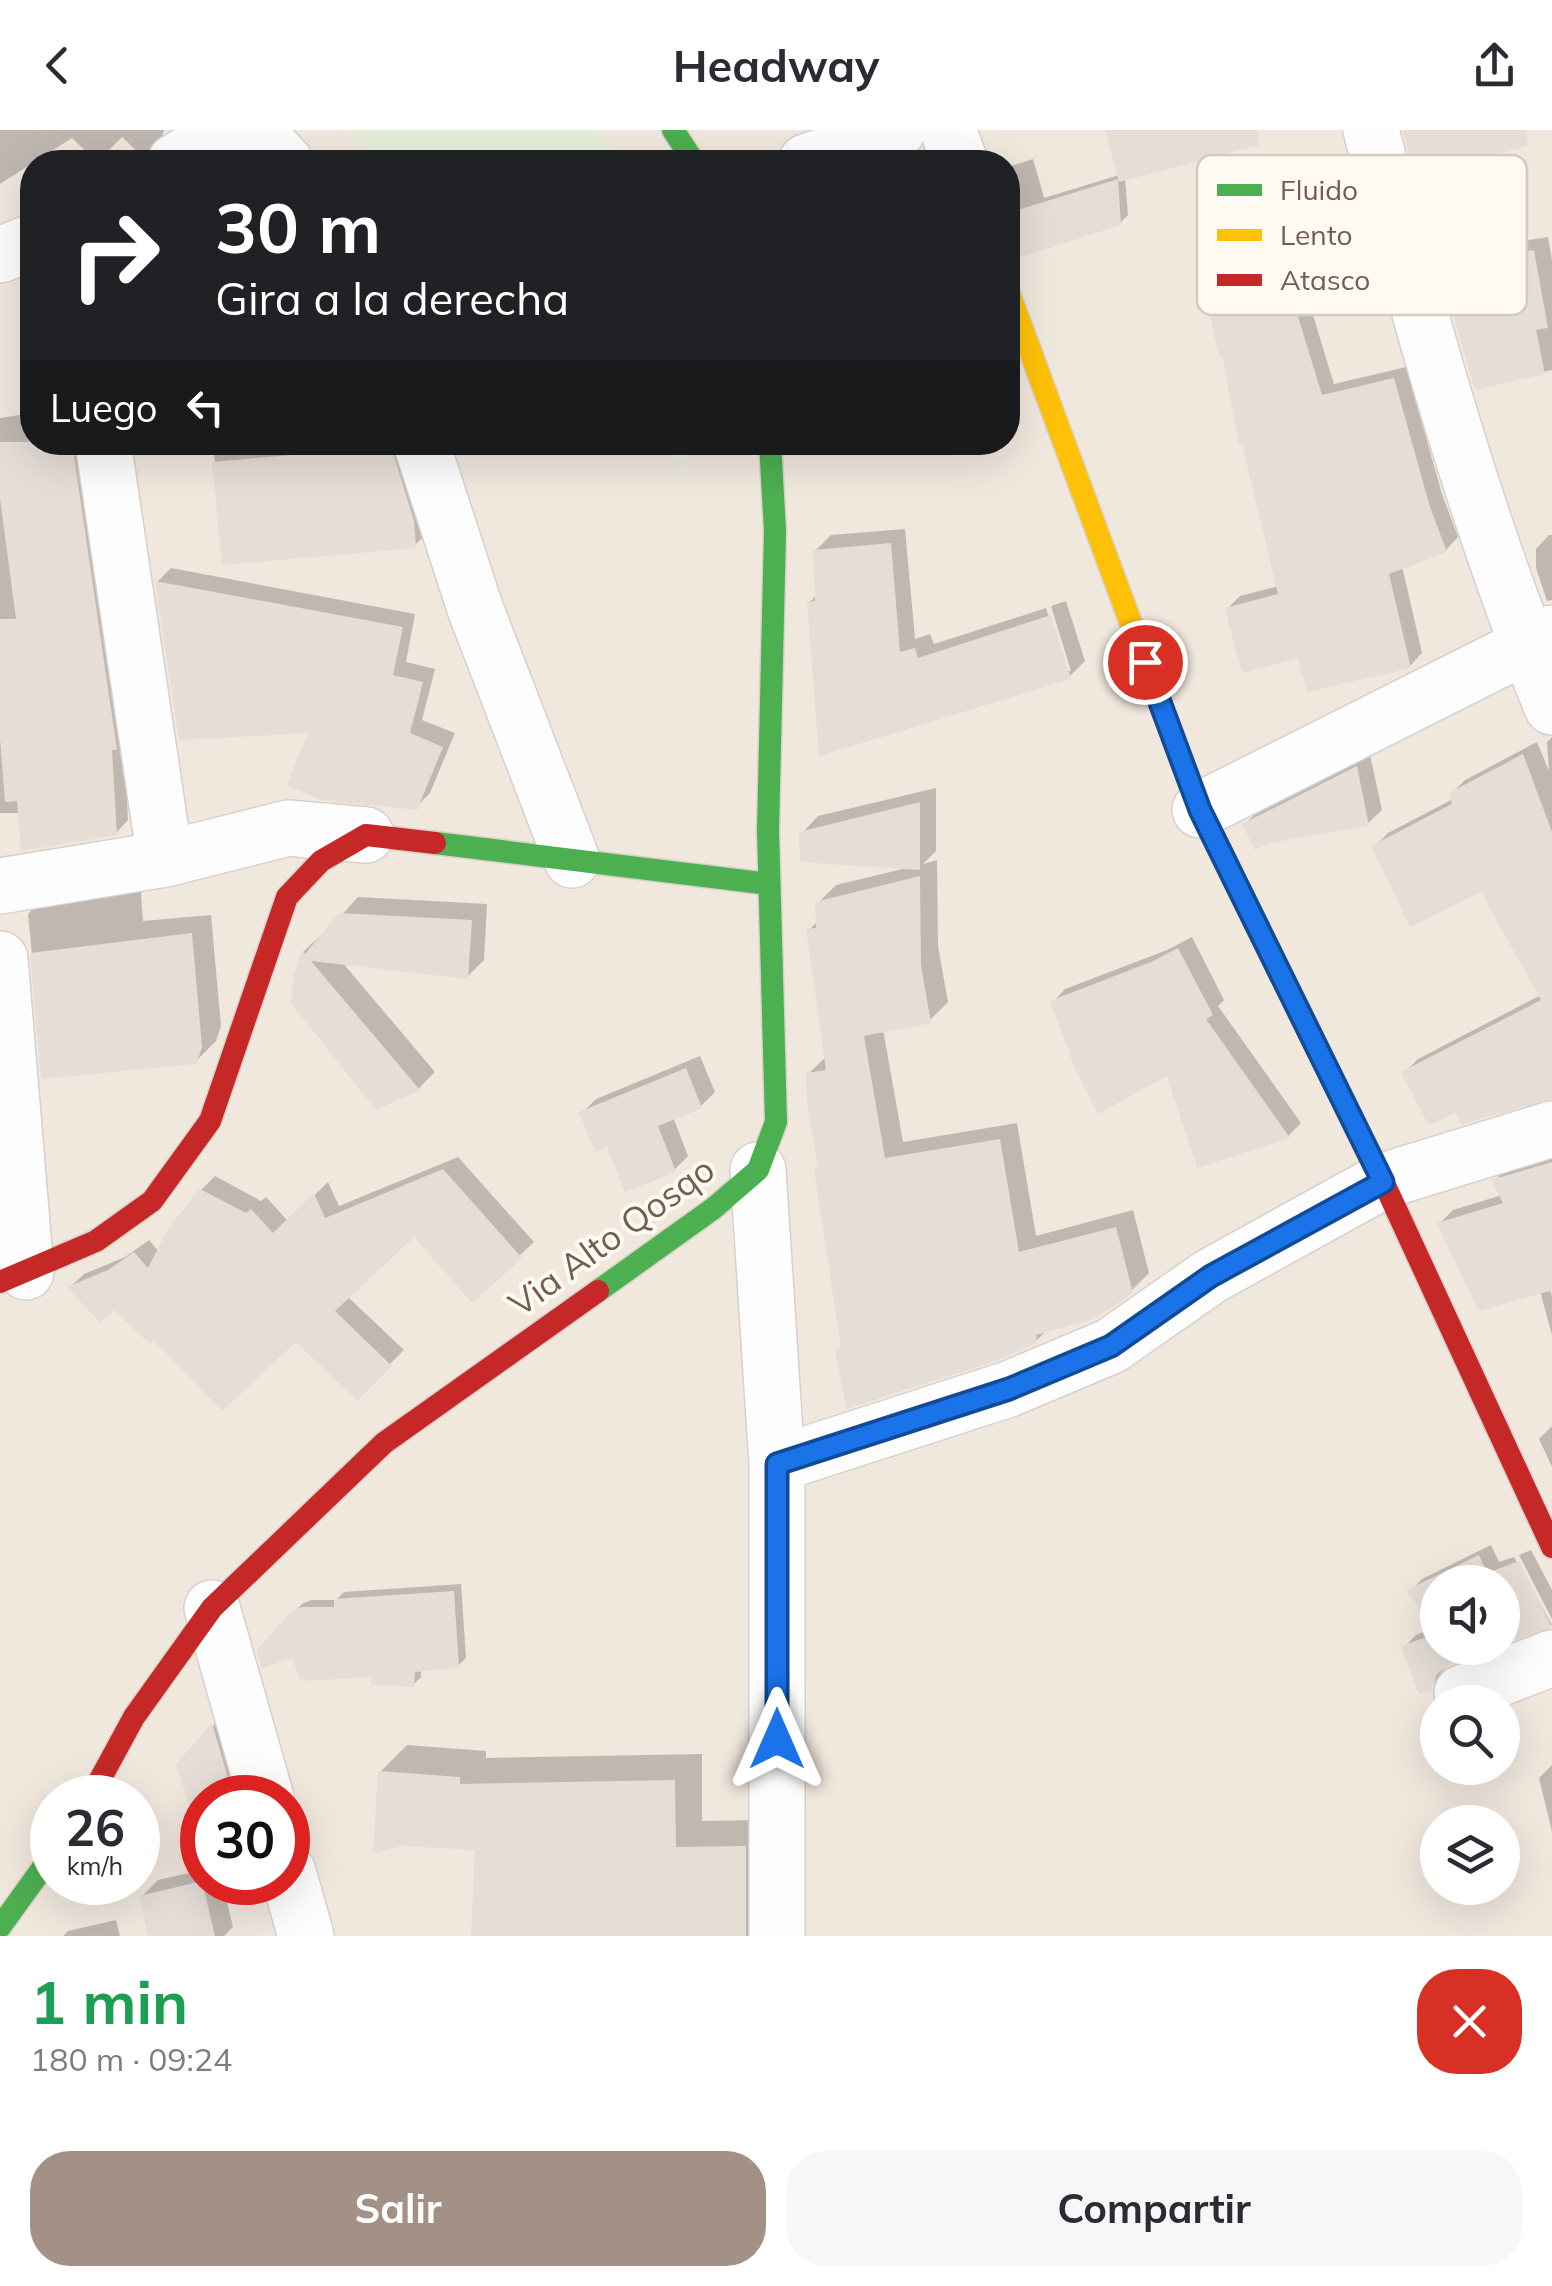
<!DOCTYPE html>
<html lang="es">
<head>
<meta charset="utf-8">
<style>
	body { margin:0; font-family:Mulish,sans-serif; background:#f7f7f7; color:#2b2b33; height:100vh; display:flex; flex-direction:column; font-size:38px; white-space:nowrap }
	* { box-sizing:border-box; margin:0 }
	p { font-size:32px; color:#7c7c81 }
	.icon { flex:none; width:55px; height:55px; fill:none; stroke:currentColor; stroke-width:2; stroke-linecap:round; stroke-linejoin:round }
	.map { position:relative; height:1806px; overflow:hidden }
	.sheet { display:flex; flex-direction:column; background:#fff; flex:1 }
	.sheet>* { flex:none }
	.guide { position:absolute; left:20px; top:20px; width:1000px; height:305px; border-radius:40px; box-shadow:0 10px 40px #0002; background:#202124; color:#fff; overflow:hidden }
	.buttons { position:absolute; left:1420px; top:1435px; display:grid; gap:20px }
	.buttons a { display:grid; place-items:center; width:100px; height:100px; border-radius:50%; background:#fff; box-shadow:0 10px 40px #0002; font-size:50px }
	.speed { position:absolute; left:30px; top:1645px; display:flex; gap:20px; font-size:50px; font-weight:700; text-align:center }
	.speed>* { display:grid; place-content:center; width:130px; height:130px; border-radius:50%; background:#fff; box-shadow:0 10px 40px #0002; line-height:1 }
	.speed small { font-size:25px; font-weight:400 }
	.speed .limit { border:15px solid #d22; background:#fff; color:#111 }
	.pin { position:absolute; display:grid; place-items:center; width:85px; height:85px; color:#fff; margin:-42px; border:5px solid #fff; border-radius:50%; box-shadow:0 2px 10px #0007 }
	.me { position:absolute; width:110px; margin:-55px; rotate:0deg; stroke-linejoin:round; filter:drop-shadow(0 0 8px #0008) }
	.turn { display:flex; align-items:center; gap:35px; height:210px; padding:0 30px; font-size:45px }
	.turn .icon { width:130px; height:130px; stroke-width:2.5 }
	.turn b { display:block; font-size:70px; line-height:85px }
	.then { display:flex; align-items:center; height:95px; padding:0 30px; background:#0003; gap:20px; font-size:38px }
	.round { display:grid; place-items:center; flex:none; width:105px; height:105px; border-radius:40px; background:#f7f7f7 }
	.overview { display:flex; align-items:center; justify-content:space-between; height:170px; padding:0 30px }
	h1 { font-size:60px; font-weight:700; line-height:75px; color:#1e9e55 }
	.primary-button { display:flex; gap:20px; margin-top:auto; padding:20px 30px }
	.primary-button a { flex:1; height:115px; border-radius:40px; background:#a49186; color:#fff; font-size:40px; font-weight:700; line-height:115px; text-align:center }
	.primary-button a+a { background:#f7f7f7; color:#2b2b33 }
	header { display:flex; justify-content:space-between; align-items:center; height:130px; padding:0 30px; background:#fff; font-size:45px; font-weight:700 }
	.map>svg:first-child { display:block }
	.residential { fill:#f0e7dd; fill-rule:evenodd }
	.green { fill:#e6eeda }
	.shadow { fill:#0003 }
	.building { fill:#e5ddd6 }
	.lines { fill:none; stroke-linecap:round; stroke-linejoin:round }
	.street-casing { stroke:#d7d1cd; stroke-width:58 }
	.fast-casing { stroke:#d8d1ca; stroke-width:25 }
	.slow-casing { stroke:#d8d1ca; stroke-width:25 }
	.jam-casing { stroke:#d8d1ca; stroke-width:25 }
	.street { stroke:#fefdfd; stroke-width:55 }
	.fast { stroke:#4caf50; stroke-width:22 }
	.slow { stroke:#ffc107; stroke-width:22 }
	.jam { stroke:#c62828; stroke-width:22 }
	.route-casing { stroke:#114b97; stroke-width:25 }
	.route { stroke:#1a73e8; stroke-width:18 }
	.labels { text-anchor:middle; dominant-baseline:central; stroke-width:8; stroke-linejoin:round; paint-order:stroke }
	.street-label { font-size:35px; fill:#765c4e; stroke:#fef9f1 }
	.key { fill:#fef9f1; stroke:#d5cac0; stroke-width:2.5 }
	.key-label { font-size:28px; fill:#765c4e }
</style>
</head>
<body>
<header><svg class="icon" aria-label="back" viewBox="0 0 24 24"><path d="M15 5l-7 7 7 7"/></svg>Headway<svg class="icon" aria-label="share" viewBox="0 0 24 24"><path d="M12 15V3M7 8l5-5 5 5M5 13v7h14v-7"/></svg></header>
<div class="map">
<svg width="1552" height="1806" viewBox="0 0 1552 1806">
	<rect width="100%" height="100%" fill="#f8f4ef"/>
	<path class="residential" d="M0,0h1552v1806h-1552zM32,32h976v280h-976zM1438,1452h64v66h-64zM1438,1572h64v66h-64zM52,1668h86v84h-86zM202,1668h86v84h-86zM1438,1692h64v66h-64z"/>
	<path class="green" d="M349,0h248l24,32h-248z
		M654,313h35l1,32z"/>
	<path class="shadow" d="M0,0h164l-3,11 -17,17 -22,-21 -25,25 -25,-24 -72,46z
		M1108,0h122l-105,48 3,37 -8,8 -112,35v-91l25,-8 11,39 75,-23z
		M253,18l12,14h-35z
		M1287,100l47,154 72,-17 36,127 16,43 -12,13 -44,16 20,87 -12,13 -110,-11 -72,-47 12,-12 39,-10 -78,-326 13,-13 53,-9z
		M1548,107l4,23v110l-75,17 -25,-86 14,-14 33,-7 -3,-23 14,-14z
		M32,283v29h53l39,298 4,80 -12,13 -95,-20h-21v-395z
		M136,312h130v5l54,-5h86l22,90 -13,13 -191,18 -10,-109 -75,1z
		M905,399l10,110 15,-5 4,10 112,-36 20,63h5l-20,-65 15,-5 19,60 -16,16 -248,76 -12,-150 8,-9 -2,-43 16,-16z
		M1549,405h3v65l-5,1 -11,-33v-19z
		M171,438l244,46 -9,48 29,7 -13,51 33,13 -25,60 -14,14 -104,-76 -131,6 -23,-156z
		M1552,607v359l-96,13 -52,-36 14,-14 123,-64 -59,-106 -108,-42 14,-14 65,-34 -1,-6 13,-13 72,-38 12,29 -2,-29z
		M1370,625l12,55 -14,13 -123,1 13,-13z
		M936,658v63l-13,13 14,-4 1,86 10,56 -18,18 -47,9 20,113 114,-19 19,113 97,-26 16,63 -18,18 -84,39 -11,11 -198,8 5,-5 -35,-270 19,-18 -18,-126 9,-9v-18l18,-18 71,-17 -105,-35 16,-17z
		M140,749l3,42 68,-6 10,111 -5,15 -21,21 -151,14 -16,-162 20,-20z
		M358,767l129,7 -3,56 -16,16 -126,-14 93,110 -16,16 -42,19 -81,-133 8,-23 16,-15 1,2z
		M1192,807l32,63 -6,6 83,117 -13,13 -89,29 -31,-92 -115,-71 12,-13 102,-39z
		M700,926l15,36 -14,14 -28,11 15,39 -13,13 -66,-25 -27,-31 14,-14z
		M1552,1024v181l-12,-44 -100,-68 13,-13 49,-15 -8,-14 14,-14z
		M458,1027l76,85 -61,57 -59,-66 -67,63 57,54 -47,47 -61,-59 -142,-1 -40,-30 -44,-20 14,-13 41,-17 24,-17 10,12 42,-62 14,-14 46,25 5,-4 22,24 40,-39 11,24z
		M1552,1296v41l-13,-28z
		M1491,1415l8,17 15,-5 38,68 -12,1 -38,-44h-64v66h48l-37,14 -19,26 -26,-41 12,-12 18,-7 -23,-37 11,-12z
		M1531,1420l21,40v29l-33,-64z
		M461,1454l5,74 -8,8 -37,3v8l-8,8 -119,-30 -35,-5 44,-47 9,-3h24l8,-8z
		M220,1588l23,80h-41v37l-23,-71z
		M407,1615l79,6v7l216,-4v67l70,-1 16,116h-314l4,-89 -98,-75z
		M1552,1635v67l-13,-54z
		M202,1740v12h52l-30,8 9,37 -9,9h-73l-9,-40 16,-16z
		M116,1790l4,16h-57l5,-5z"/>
	<path class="building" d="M1105,0h153l1,15 -140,37z
		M1403,0h123l2,16 -113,29z
		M1118,49l3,46 -100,32 -13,-44z
		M1275,111l47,154 72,-17 36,129 17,45 -58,22 22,94 -104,24 -9,-34 -56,15 -17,-65 53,-14 -36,-149 -3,1 -16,-89h-4l-21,-98 54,-10z
		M1534,120l14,78 -12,2 9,44 -70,16 -26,-90 48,-10 -4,-34z
		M0,312h72l45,308h-5l5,85 -96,16 -4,-50 -12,1 -5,-63v-120h16l-16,-121z
		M391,316l23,75 2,27 -194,17 -10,-103z
		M891,413l9,109 15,-4 3,10 133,-43 20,64 -252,77 -12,-154 8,-1 -2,-51z
		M155,451l248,46 -10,48 30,7 -13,51 33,14 -26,63 -96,-10 -34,-15 21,-52 -129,7z
		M1523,624l29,78v267l-91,25 -6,-11 -26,13 -28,-54 140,-72 -60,-108 -71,35 -39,-81 81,-42 -3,-11z
		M1357,636l12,60 -101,17 -13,7 -13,-26z
		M920,672v68l-120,-8 -1,-30z
		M920,746l1,89 10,58 -67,13 21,122 115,-19 19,113 97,-25 17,66 -37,25 -60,17 1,8 -39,17 -152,49 -11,-61 6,-1 -27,-177 4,-1 -11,-65 -1,-31 20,-3 -20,-141 10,-1 -1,-26z
		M339,783l133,7 -4,59 -157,-18 109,129 -44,20 -85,-107 3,-29 8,-24 3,4z
		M192,803l10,114 -6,17 -155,15 -11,-126z
		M1178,818l35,67 -7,4 84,119 -93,30 -30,-92 -69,38 -24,-48 -24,-65 101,-39z
		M686,938l16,40 -44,18 18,46 -51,20 -18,-45 -12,5 -16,-40z
		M1552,1032v134l-2,-5 -72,20 -41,-88 66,-20 -12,-23z
		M443,1039l79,89 -50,45 -58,-66 -79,74 57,55 -35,35 -61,-59 -74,69 -69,-71 -3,4 -36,-34 -14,13 -33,-36 41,-17 26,-18 14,16 21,-41 31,-38 46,24 5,-4 22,24 41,-40 11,25z
		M1479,1425l8,18 32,-12 33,67 -50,16v-62h-64v66h55l-43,16 -13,10 -6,16 -12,4 -18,-48 34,-12 -28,-44z
		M454,1461l5,77 -44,4 -1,15 -43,-2v-8l-70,4 -9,-23 -30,10 -6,-18 37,-40 9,-3h32v-8z
		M212,1593l20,69 -16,6h-14v5l-12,4 -14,-43z
		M378,1641l82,6v7l215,-4 1,67 70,-1v90h-275l4,-86 -74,-4 -28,7z
		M202,1751l13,55h-67l-9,-40z"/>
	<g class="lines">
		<g class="street-casing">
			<path id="street" d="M255,0l30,32
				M948,0l12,32
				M1371,0c50,195 105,390 181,577
				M175,32l52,-32
				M806,32l92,-32
				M0,125l32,-13
				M103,312l62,417
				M421,312l54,166 97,252
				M1200,680l352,-177
				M0,756l165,-27 123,-31 78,7
				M0,829l26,313
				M758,1040l19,294v472
				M777,1334l232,-75 102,-43 100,-70 172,-95 169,-52
				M212,1478l54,190
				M1462,1563l90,-35
				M288,1742l18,64"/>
		</g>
		<g class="fast-casing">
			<path id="fast" d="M673,0l21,32
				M435,713l334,41
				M598,1161l116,-83 44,-38 18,-48 -8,-292 7,-299 -5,-89
				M0,1797l52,-72"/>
		</g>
		<g class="slow-casing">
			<path id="slow" d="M1008,161l192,519 31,63"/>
		</g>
		<g class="jam-casing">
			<path id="jam" d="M1231,743l152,308 169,366
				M0,1152l96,-41 56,-40 58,-80 77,-224 34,-36 45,-26 69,8
				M90,1668l44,-81 78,-109 172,-165 214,-152"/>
		</g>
		<use href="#street" class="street"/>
		<use href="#fast" class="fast"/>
		<use href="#slow" class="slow"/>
		<use href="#jam" class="jam"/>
	</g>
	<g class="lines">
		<g class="route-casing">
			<path id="route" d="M777,1609v-275l232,-75 102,-43 100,-70 172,-94 -183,-372 -55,-148"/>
		</g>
		<use href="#route" class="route"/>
	</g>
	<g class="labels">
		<g class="street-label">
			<text transform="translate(611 1106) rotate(-36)">Via Alto Qosqo</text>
		</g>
	</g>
	<rect x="1197" y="25" width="330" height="160" rx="15" class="key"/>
	<rect x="1217" y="54" width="45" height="12" fill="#4caf50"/>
	<rect x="1217" y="99" width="45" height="12" fill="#ffc107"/>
	<rect x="1217" y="144" width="45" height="12" fill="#c62828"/>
	<g class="key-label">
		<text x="1280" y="70">Fluido</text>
		<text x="1280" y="115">Lento</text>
		<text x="1280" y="160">Atasco</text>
	</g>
</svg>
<div class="buttons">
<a><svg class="icon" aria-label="sound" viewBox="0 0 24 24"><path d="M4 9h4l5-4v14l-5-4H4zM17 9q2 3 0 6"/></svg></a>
<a><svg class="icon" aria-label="search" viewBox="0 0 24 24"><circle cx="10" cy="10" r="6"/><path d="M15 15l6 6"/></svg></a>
<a><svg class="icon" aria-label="layers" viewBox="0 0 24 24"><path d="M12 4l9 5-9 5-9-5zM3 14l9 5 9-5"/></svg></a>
</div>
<div class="speed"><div>26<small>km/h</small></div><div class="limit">30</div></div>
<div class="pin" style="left:1145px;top:532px;background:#d93025"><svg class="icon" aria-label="arrive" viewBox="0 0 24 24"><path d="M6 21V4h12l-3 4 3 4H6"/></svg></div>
<svg class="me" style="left:777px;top:1609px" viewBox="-20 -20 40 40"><path d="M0-17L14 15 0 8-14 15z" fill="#1a73e8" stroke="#fff" stroke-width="4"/></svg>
<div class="guide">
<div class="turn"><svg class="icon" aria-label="right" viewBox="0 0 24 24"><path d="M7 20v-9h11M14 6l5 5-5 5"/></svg><div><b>30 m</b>Gira a la derecha</div></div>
<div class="then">Luego<svg class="icon" aria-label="left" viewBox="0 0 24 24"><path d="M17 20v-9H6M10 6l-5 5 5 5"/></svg></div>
</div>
</div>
<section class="sheet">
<div class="overview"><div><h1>1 min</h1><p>180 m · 09:24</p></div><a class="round" style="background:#d93025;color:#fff"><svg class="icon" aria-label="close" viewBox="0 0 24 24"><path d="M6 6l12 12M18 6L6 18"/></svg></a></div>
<div class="primary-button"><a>Salir</a><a>Compartir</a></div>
</section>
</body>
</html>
